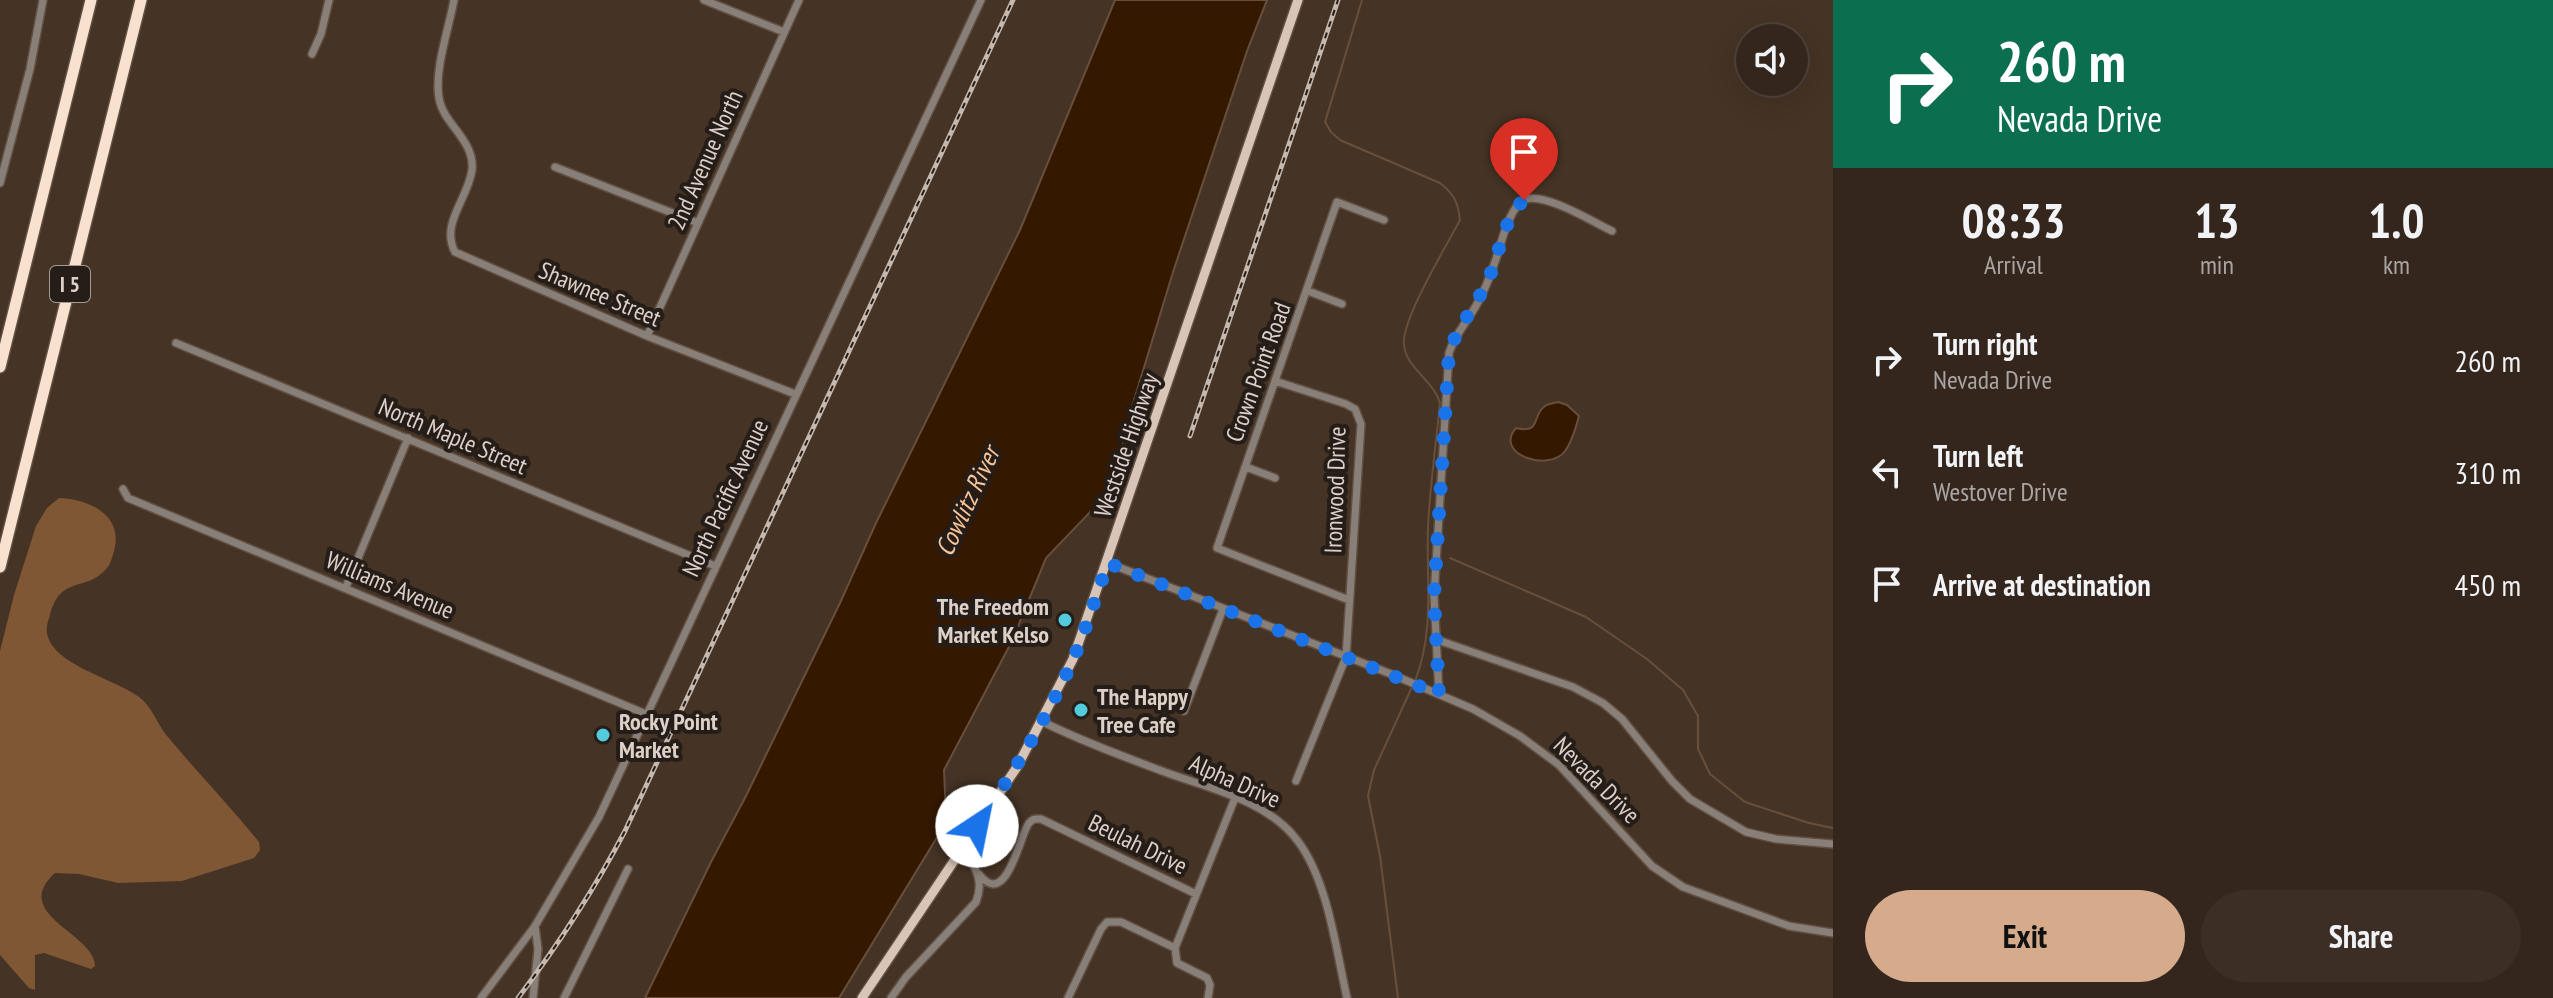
<!DOCTYPE html>
<html lang="en">
<head>
<meta charset="utf-8">
<style>
	body { margin:0; font-family:"PT Sans Narrow",sans-serif; background:#3c2e25; color:#f1f3f6; height:100vh; display:flex; flex-direction:column; font-size:30px; white-space:nowrap }
	* { box-sizing:border-box; margin:0 }
	p { font-size:26px; color:#a9a5a3 }
	.icon { flex:none; width:44px; height:44px; fill:none; stroke:currentColor; stroke-width:2; stroke-linecap:round; stroke-linejoin:round }
	.map { position:relative; flex:1; overflow:hidden }
	.panel { display:flex; flex-direction:column; background:#34261c; width:720px }
	.panel>* { flex:none }
	.guide { background:#0b6e4f; color:#fff; overflow:hidden }
	.tools { position:absolute; left:1736px; top:24px; display:grid; gap:16px }
	.tools a { display:grid; place-items:center; width:72px; height:72px; border-radius:50%; background:#34261c; box-shadow:0 8px 32px #0002,0 0 0 2px #4e433b; font-size:40px }
	.pin { position:absolute; display:grid; place-items:center; width:68px; height:68px; color:#fff; margin:-82px -34px; border-radius:50% 50% 50% 0; rotate:-45deg; box-shadow:0 0 8px #0007 }
	.pin .icon { rotate:45deg }
	.me { position:absolute; width:88px; margin:-44px; rotate:34deg; stroke-linejoin:round; filter:drop-shadow(0 0 6px #0008) }
	.turn { display:flex; align-items:center; gap:28px; height:168px; padding:0 32px; font-size:36px }
	.turn .icon { width:104px; height:104px; stroke-width:2.5 }
	.turn b { display:block; font-size:56px; line-height:68px }
	.eta { display:flex; justify-content:space-evenly; align-items:center; height:136px; text-align:center }
	.eta b { font-size:48px; font-weight:700; line-height:56px }
	.primary-button { display:flex; gap:16px; margin-top:auto; padding:16px 32px }
	.primary-button a { flex:1; height:92px; border-radius:48px; background:#d6ab8b; color:#111; font-size:32px; font-weight:700; line-height:92px; text-align:center }
	.primary-button a+a { background:#3c2e25; color:#f1f3f6 }
	ul { padding:0; list-style:none }
	li { display:flex; align-items:center; gap:24px; height:112px; padding:0 32px }
	li div { flex:1 }
	li b { display:block; font-size:30px }
	li em { font-style:normal }
	main { display:flex; flex:1; min-height:0 }
	.map>svg:first-child { display:block }
	.forest { fill:#805734 }
	.water { fill:#351800; stroke:#674f3c; stroke-width:2 }
	.lines { fill:none; stroke-linecap:round; stroke-linejoin:round }
	.stream { stroke:#674f3c; stroke-width:2 }
	.minor-casing { stroke:#604f42; stroke-width:10 }
	.major-casing { stroke:#604f42; stroke-width:12 }
	.highway-casing { stroke:#604f42; stroke-width:14 }
	.minor { stroke:#887f78; stroke-width:7 }
	.major { stroke:#d9c5b7; stroke-width:9 }
	.highway { stroke:#f8e1cf; stroke-width:11 }
	.rail-casing { stroke:#c5b8af; stroke-width:5 }
	.rail { stroke:#251d17; stroke-width:2; stroke-dasharray:6; stroke-linecap:butt }
	.route { stroke:#1a73e8; stroke-width:14; stroke-dasharray:0 25.2 }
	.poi-dot { fill:#54cadd; stroke:#251d17; stroke-width:3 }
	.labels { text-anchor:middle; dominant-baseline:central; stroke-width:8; stroke-linejoin:round; paint-order:stroke }
	.shield { fill:#251d17; stroke:#a59a93; stroke-width:2 }
	.shield-label { font-size:22px; font-weight:bold; fill:#dcd0c8 }
	.street-label { font-size:24px; fill:#dcd0c8; stroke:#251d17 }
	.poi-label { font-size:24px; font-weight:bold; fill:#dcd0c8; stroke:#251d17; text-anchor:start }
	.water-label { font-size:26px; font-style:italic; fill:#fac499; stroke:#251d17 }
</style>
</head>
<body>
<main>
<div class="map">
<svg width="1833" height="998" viewBox="0 0 1833 998">
	<rect width="100%" height="100%" fill="#453325"/>
	<path class="forest" d="M59,498c30,1 65,17 55,53 -2,6 -3,13 -7,17 -21,25 -46,6 -57,47 -2,6 -4,12 -3,18 5,32 69,46 92,64 13,9 18,27 28,39 30,36 62,69 92,106l1,8 -6,8 -72,23 -64,2 -39,-9 -24,-1c-46,42 40,60 40,93l-4,3 -47,-16 -9,2v35l-6,-2 -29,-33v-304l14,-56 22,-69 11,-18z"/>
	<path class="water" d="M1115,0h152l-20,51 -74,221 -48,158 -4,26 -10,25 -17,27 -48,50 -34,83 -68,129 2,46 -7,18 -100,164h-194l66,-136 35,-66 94,-193 36,-80 144,-293z
		M1558,402l9,3 12,11c-3,11 -7,26 -14,35 -16,22 -72,3 -49,-23 26,6 15,-12 29,-22 2,-2 9,-3 13,-4z"/>
	<g class="lines">
		<path class="stream" d="M1362,0l-37,122 6,10 9,8 100,43c14,11 18,19 20,37 -13,25 -59,100 -56,125 2,23 30,36 36,58 -4,41 -10,82 -12,124 -2,52 7,104 -13,154
			M1450,558l136,59 61,42 36,31 15,26v33l12,25 35,28 64,21 24,5
			M1398,998l-18,-142 -12,-60 6,-26 38,-83"/>
		<g class="minor-casing">
			<path id="minor" d="M454,0c-5,28 -20,70 -15,98 4,26 36,42 33,72 -4,29 -32,54 -17,82l192,84 148,58
				M704,0l80,32
				M312,54l9,-20 8,-34
				M555,167l143,56
				M0,183l30,-114 13,-69
				M1308,291l34,13
				M647,336l152,-336
				M176,343l539,223
				M1275,381l71,23 9,5 6,15 -15,233 -50,124
				M1246,467l29,11
				M123,489l5,9 518,216
				M1108,563l283,111 82,35 47,27 39,29 93,101 31,21 106,39 44,7
				M346,587l62,-149
				M1349,600l-132,-52 120,-346 47,18
				M1435,639l138,48 30,16 19,16 50,62 18,18 56,33 30,7 57,5
				M1439,694l-5,-98 15,-243c6,-19 19,-32 28,-49 8,-14 14,-30 19,-45 5,-15 14,-55 30,-60 20,-6 67,23 86,32
				M1184,711l39,-102
				M1043,722c38,19 79,34 119,49 45,17 105,29 135,69 31,40 39,110 50,158
				M979,874c28,37 41,-41 50,-51 5,-5 6,-4 12,-4l155,75
				M481,998l54,-72 64,-109 382,-817
				M533,998l5,-49 -3,-23
				M564,998l64,-129
				M891,998l15,-21 70,-75c9,-23 -2,-36 -13,-55
				M1068,998l33,-69 6,-7h14l54,26
				M1208,998l2,-13 -3,-7 -30,-15 -2,-15 60,-150"/>
		</g>
		<g class="major-casing">
			<path id="major" d="M862,998l155,-231 56,-108 225,-659"/>
		</g>
		<g class="highway-casing">
			<path id="highway" d="M0,367l91,-367
				M0,567l141,-567"/>
		</g>
		<use href="#minor" class="minor"/>
		<use href="#major" class="major"/>
		<use href="#highway" class="highway"/>
		<g class="rail-casing">
			<path id="rail" d="M1190,436l148,-436
				M518,998c40,-53 76,-108 107,-167l388,-831"/>
		</g>
		<use href="#rail" class="rail"/>
	</g>
	<g class="lines">
		<path class="route" d="M977,826c36,-53 69,-106 95,-164 14,-32 24,-66 36,-99l331,131 -5,-98 15,-243c8,-26 28,-48 39,-73 12,-26 15,-62 36,-80"/>
	</g>
	<g class="poi-dot">
		<circle cx="1065" cy="620" r="8"/>
		<circle cx="1081" cy="710" r="8"/>
		<circle cx="603" cy="735" r="8"/>
	</g>
	<g class="labels">
		<rect class="shield" x="50" y="266" width="40" height="36" rx="6"/>
		<g class="shield-label">
			<text x="70" y="284">I 5</text>
		</g>
		<g class="street-label">
			<text transform="translate(705 160) rotate(-66)">2nd Avenue North</text>
			<text transform="translate(600 294) rotate(23)">Shawnee Street</text>
			<text transform="translate(1258 372) rotate(-70)">Crown Point Road</text>
			<text transform="translate(453 436) rotate(23)">North Maple Street</text>
			<text transform="translate(1126 445) rotate(-71)">Westside Highway</text>
			<text transform="translate(1335 490) rotate(-88)">Ironwood Drive</text>
			<text transform="translate(725 498) rotate(-65)">North Pacific Avenue</text>
			<text transform="translate(390 585) rotate(23)">Williams Avenue</text>
			<text transform="translate(1597 780) rotate(45)">Nevada Drive</text>
			<text transform="translate(1235 781) rotate(24)">Alpha Drive</text>
			<text transform="translate(1138 844) rotate(26)">Beulah Drive</text>
		</g>
		<g class="poi-label">
			<text x="1049" y="606" text-anchor="end">The Freedom<tspan x="1049" dy="28">Market Kelso</tspan></text>
			<text x="1097" y="696">The Happy<tspan x="1097" dy="28">Tree Cafe</tspan></text>
			<text x="619" y="721">Rocky Point<tspan x="619" dy="28">Market</tspan></text>
		</g>
		<g class="water-label">
			<text transform="translate(967 501) rotate(-65)">Cowlitz River</text>
		</g>
	</g>
</svg>
<div class="tools">
<a><svg class="icon" aria-label="sound" viewBox="0 0 24 24"><path d="M4 9h4l5-4v14l-5-4H4zM17 9q2 3 0 6"/></svg></a>
</div>
<div class="pin" style="left:1524px;top:200px;background:#d93025"><svg class="icon" aria-label="arrive" viewBox="0 0 24 24"><path d="M6 21V4h12l-3 4 3 4H6"/></svg></div>
<svg class="me" style="left:977px;top:826px" viewBox="-20 -20 40 40"><circle r="19" fill="#fff"/><path d="M0-13L10 11 0 6-10 11z" fill="#1a73e8"/></svg>
</div>
<section class="panel">
<div class="guide">
<div class="turn"><svg class="icon" aria-label="right" viewBox="0 0 24 24"><path d="M7 20v-9h11M14 6l5 5-5 5"/></svg><div><b>260 m</b>Nevada Drive</div></div>
</div>
<div class="eta">
<div><b>08:33</b><p>Arrival</p></div>
<div><b>13</b><p>min</p></div>
<div><b>1.0</b><p>km</p></div>
</div>
<ul>
<li><svg class="icon" aria-label="right" viewBox="0 0 24 24"><path d="M7 20v-9h11M14 6l5 5-5 5"/></svg><div><b>Turn right</b><p>Nevada Drive</p></div><em>260 m</em></li>
<li><svg class="icon" aria-label="left" viewBox="0 0 24 24"><path d="M17 20v-9H6M10 6l-5 5 5 5"/></svg><div><b>Turn left</b><p>Westover Drive</p></div><em>310 m</em></li>
<li><svg class="icon" aria-label="arrive" viewBox="0 0 24 24"><path d="M6 21V4h12l-3 4 3 4H6"/></svg><div><b>Arrive at destination</b></div><em>450 m</em></li>
</ul>
<div class="primary-button"><a>Exit</a><a>Share</a></div>
</section>
</main>
</body>
</html>
